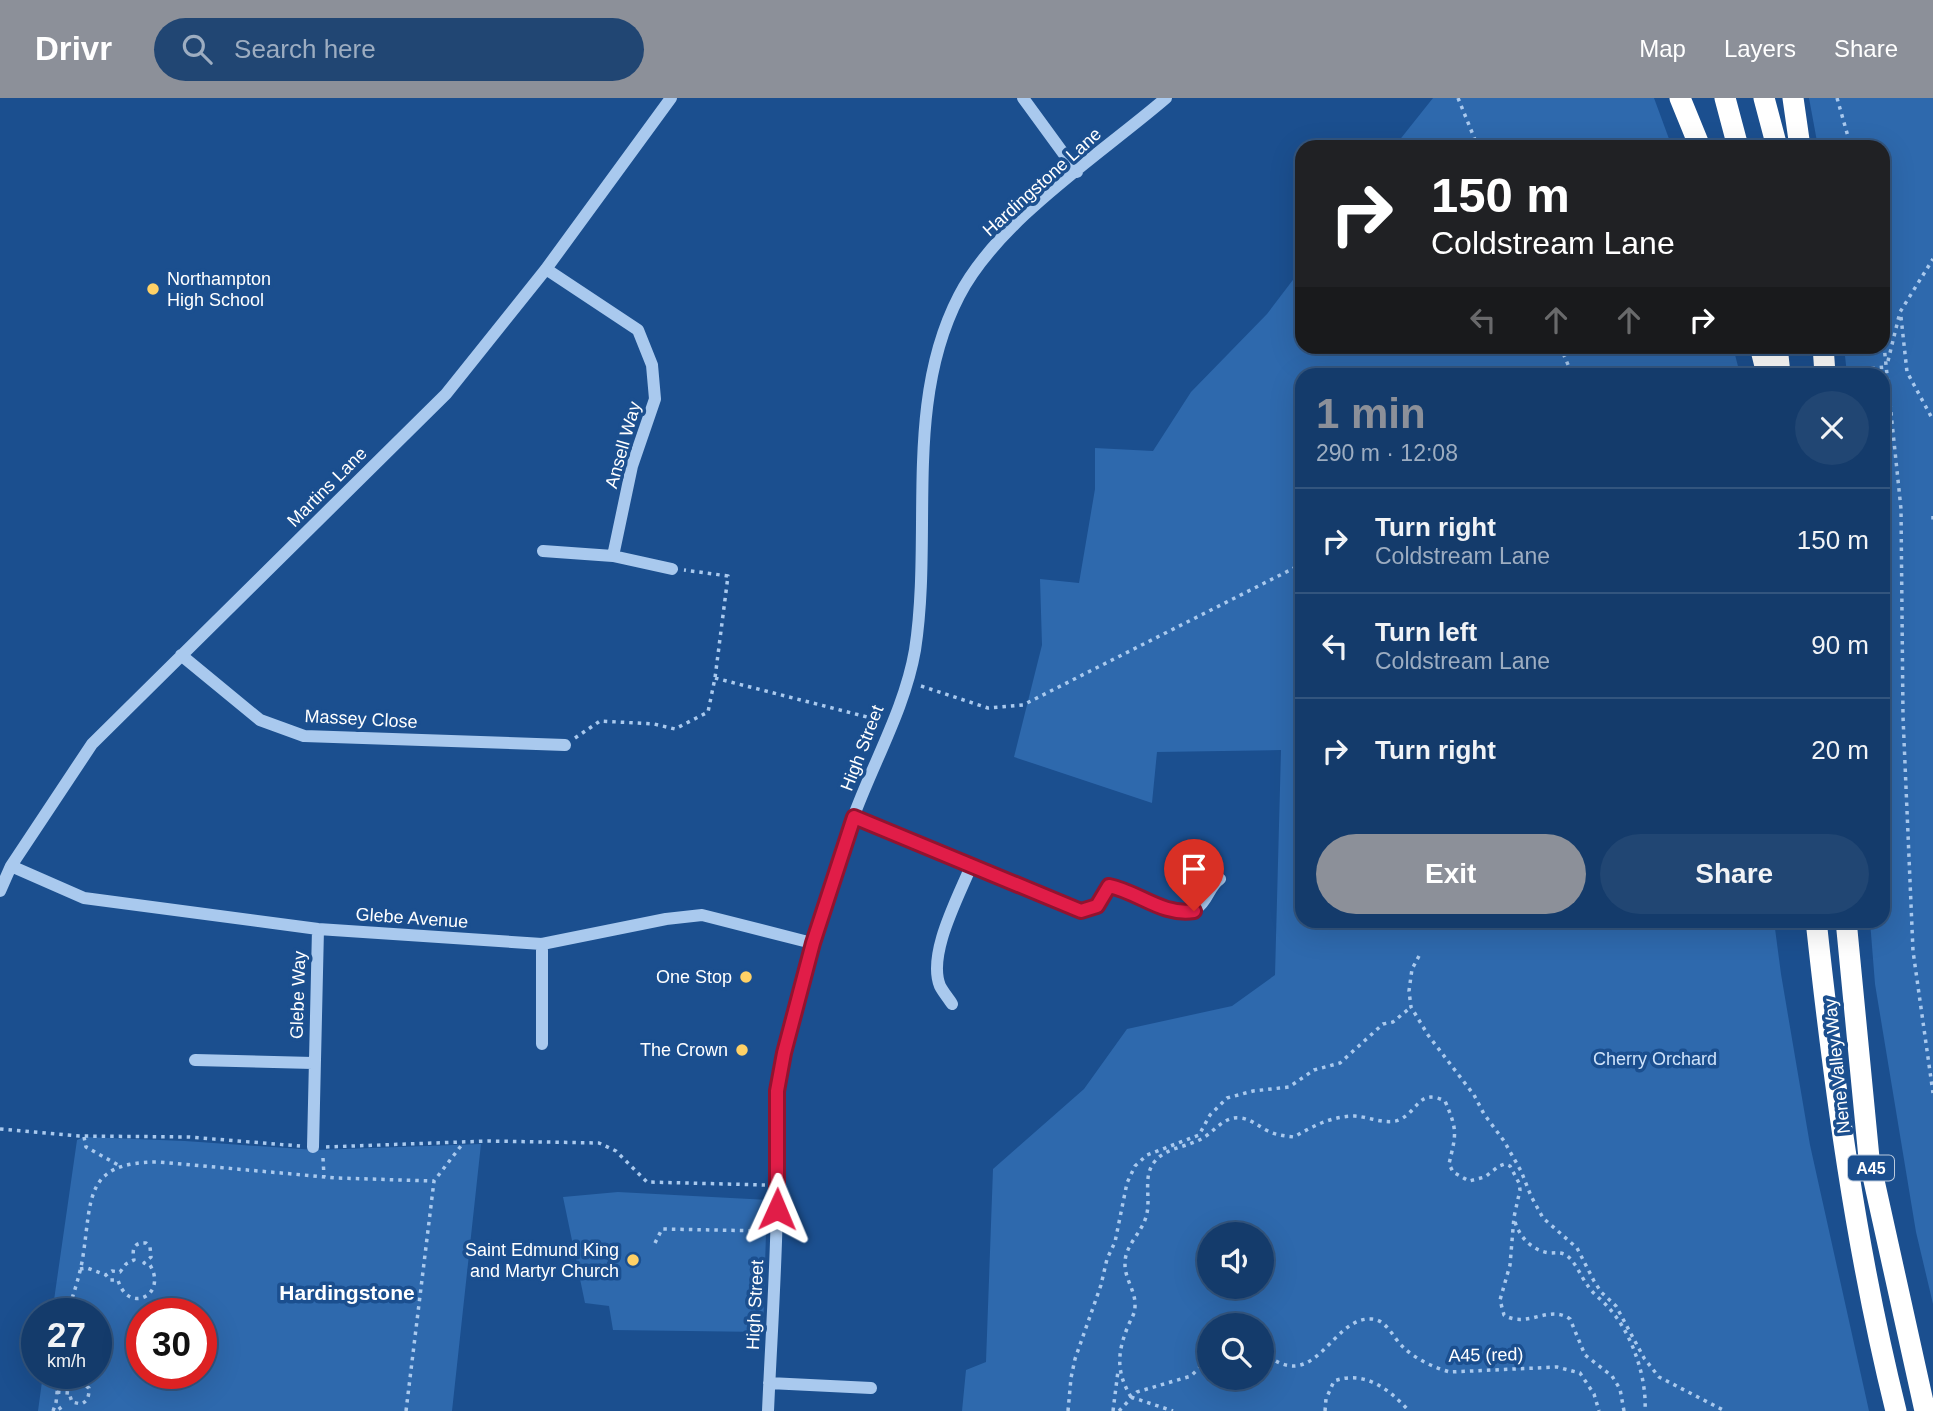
<!DOCTYPE html>
<html lang="en">
<head>
<meta charset="utf-8">
<style>
	body { margin:0; font-family:Arial,sans-serif; background:#214673; color:#f1f3f6; height:100vh; display:flex; flex-direction:column; font-size:26px; white-space:nowrap }
	* { box-sizing:border-box; margin:0 }
	p { font-size:23px; color:#9dadc1 }
	.icon { flex:none; width:38px; height:38px; fill:none; stroke:currentColor; stroke-width:2; stroke-linecap:round; stroke-linejoin:round }
	.map { position:relative; flex:1; overflow:hidden }
	.drawer { position:absolute; left:1295px; top:270px; width:595px; height:560px; display:flex; flex-direction:column; background:#143b6b; border-radius:21px; box-shadow:0 7px 28px #0002,0 0 0 2px #33557e }
	.drawer>* { flex:none }
	.guide { position:absolute; left:1295px; top:42px; width:595px; height:214px; border-radius:21px; box-shadow:0 7px 28px #0002,0 0 0 2px #33557e; background:#202124; color:#fff; overflow:hidden }
	.buttons { position:absolute; left:1197px; top:1124px; display:grid; gap:14px }
	.buttons a { display:grid; place-items:center; width:77px; height:77px; border-radius:50%; background:#143b6b; box-shadow:0 7px 28px #0002,0 0 0 2px #33557e; font-size:35px }
	.speed { position:absolute; left:21px; top:1200px; display:flex; gap:14px; font-size:35px; font-weight:700; text-align:center }
	.speed>* { display:grid; place-content:center; width:91px; height:91px; border-radius:50%; background:#143b6b; box-shadow:0 7px 28px #0002,0 0 0 2px #33557e; line-height:1 }
	.speed small { font-size:18px; font-weight:400 }
	.speed .limit { border:10px solid #d22; background:#fff; color:#111 }
	.pin { position:absolute; display:grid; place-items:center; width:60px; height:60px; color:#fff; margin:-72px -30px; border-radius:50% 50% 50% 0; rotate:-45deg; box-shadow:0 0 7px #0007 }
	.pin .icon { rotate:45deg }
	.me { position:absolute; width:77px; margin:-38px; rotate:1deg; stroke-linejoin:round; filter:drop-shadow(0 0 5px #0008) }
	.turn { display:flex; align-items:center; gap:24px; height:147px; padding:0 21px; font-size:32px }
	.turn .icon { width:91px; height:91px; stroke-width:2.5 }
	.turn b { display:block; font-size:49px; line-height:60px }
	.lanes { display:flex; align-items:center; height:66px; padding:0 21px; background:#0003; justify-content:center; gap:35px; direction:ltr }
	.lanes .off { opacity:.35 }
	.round { display:grid; place-items:center; flex:none; width:74px; height:74px; border-radius:37px; background:#214673 }
	.headline { display:flex; align-items:center; justify-content:space-between; height:119px; padding:0 21px }
	h1 { font-size:42px; font-weight:700; line-height:52px; color:#8c9099 }
	.action { display:flex; gap:14px; margin-top:auto; padding:14px 21px }
	.action a { flex:1; height:80px; border-radius:42px; background:#8c9099; color:#fff; font-size:28px; font-weight:700; line-height:80px; text-align:center }
	.action a+a { background:#214673; color:#f1f3f6 }
	ul { padding:0; list-style:none }
	li { display:flex; align-items:center; gap:21px; height:105px; padding:0 21px; border-top:2px solid #33557e }
	li div { flex:1 }
	li b { display:block; font-size:26px }
	li em { font-style:normal }
	header { display:flex; align-items:center; gap:42px; box-sizing:border-box; height:98px; padding:0 35px; background:#8c9099; color:#fff }
	header strong { font-size:33px }
	nav { display:flex; gap:38px; margin-inline-start:auto; font-size:24px }
	.search { width:490px; height:63px; background:#214673; display:flex; align-items:center; gap:18px; box-sizing:border-box; padding:0 24px; border-radius:38px; color:#9dadc1; font-size:26px }
	.map>svg:first-child { display:block }
	.green { fill:#2e69ad; fill-rule:evenodd }
	.lines { fill:none; stroke-linecap:round; stroke-linejoin:round }
	.path { stroke:#a9c9ee; stroke-width:3.5; stroke-dasharray:3.5 5; stroke-linecap:butt }
	.minor { stroke:#a9c9ee; stroke-width:12 }
	.highway { stroke:#fff; stroke-width:21 }
	.path-bridge { stroke:#a9c9ee; stroke-width:3.5; stroke-dasharray:3.5 5; stroke-linecap:butt }
	.route-casing { stroke:#92132f; stroke-width:18 }
	.route { stroke:#e11d48; stroke-width:12 }
	.poi-dot { fill:#ffd166; stroke:#1b4f8f; stroke-width:2.5 }
	.labels { text-anchor:middle; dominant-baseline:central; stroke-width:7; stroke-linejoin:round; paint-order:stroke }
	.shield { fill:#1b4f8f; stroke:#bbcadd; stroke-width:2 }
	.shield-label { font-size:16px; font-weight:bold; fill:#fff }
	.street-label { font-size:18px; fill:#fff; stroke:#1b4f8f }
	.poi-label { font-size:18px; fill:#fff; stroke:#1b4f8f; text-anchor:end }
	.park-label { font-size:18px; fill:#cfe3fa; stroke:#1b4f8f }
	.quarter-label { font-size:21px; font-weight:bold; fill:#fff; stroke:#1b4f8f }
</style>
</head>
<body>
<header>
<strong>Drivr</strong>
<div class="search"><svg class="icon" aria-label="search" viewBox="0 0 24 24"><circle cx="10" cy="10" r="6"/><path d="M15 15l6 6"/></svg>Search here</div>
<nav><a>Map</a><a>Layers</a><a>Share</a></nav>
</header>
<div class="map">
<svg width="1933" height="1313" viewBox="0 0 1933 1313">
	<rect width="100%" height="100%" fill="#1b4f8f"/>
	<path class="green" d="M1433,0h221l18,49h-278z
		M1809,0h124v1206l-17,-72 -41,-248 -5,-63 13,-1v-546h-36l-3,-27 39,-1v-199h-65z
		M1302,170v78l431,1 7,27h-438v546l472,1 7,53 29,171 59,266h-907l4,-41 20,-8 7,-193 91,-80 43,-60 105,-23 43,-31 6,-225 -124,2 -5,51 -138,-46 28,-112 -2,-66 39,4 16,-94v-41l58,3 38,-59 76,-78zM1209,1136h53v52h-53zM1209,1227h53v52h-53z
		M84,1039l101,4 131,9 165,-6 -29,267h-414l5,-37h53v-60h-44l25,-174zM142,1216h59v60h-59z
		M618,1094l149,8 -4,132 -150,-2 -4,-24 -24,-3 -22,-106z"/>
	<g class="lines">
		<path class="path" d="M1458,0l20,49
			M1837,0l14,49
			M1901,219l6,55 26,48
			M1883,238l18,173 2,208 10,234 20,142
			M1560,248l12,28
			M1888,263l12,-49 33,-53
			M1933,418v4
			M715,580l164,42
			M921,588l67,22 35,-3 279,-141
			M575,640l25,-17 54,3 21,5 33,-17 7,-34 13,-102 -44,-6
			M1419,858l-7,13 -3,22 2,16 17,28 46,60 10,19 20,27 17,30 10,25 12,22 34,30 17,33 7,11 15,14 28,52 15,19 66,34
			M0,1031l79,7 110,1 111,9
			M84,1039l2,10 34,19
			M326,1049l163,-6 110,2 17,8 31,31 118,3
			M323,1060l1,19
			M1515,1124c5,16 18,29 35,31 6,0 11,-1 16,2 10,7 15,22 22,31 5,8 13,13 19,20 24,25 40,70 38,105
			M655,1145l7,-14 102,2
			M80,1171l7,-1 19,7 6,-4 8,1 6,-8 8,-4c-2,-10 -1,-18 12,-17l4,4 1,10 -7,6 6,2c18,30 -22,50 -32,15h-8l-4,-5
			M67,1216c6,-19 13,-38 16,-58 9,-58 1,-94 75,-94l179,16 97,3
			M1262,1253c54,48 68,-35 110,-32 15,1 21,19 31,28 12,12 32,21 47,25l107,-5 23,6 14,21 5,17
			M59,1276l-3,29 6,8
			M57,1294l12,1 5,-8h10l5,3c0,8 -1,13 -8,16l-9,-2 -3,-9
			M1131,1299c-15,-25 -14,-44 -3,-71 3,-7 7,-12 7,-20 1,-14 -10,-27 -10,-41 -1,-19 16,-31 21,-48 6,-19 -5,-41 10,-57 12,-13 32,-13 47,-22 12,-7 21,-22 37,-20 11,1 18,8 28,13 8,4 17,5 26,6 19,-11 38,-21 61,-21 14,1 31,9 44,4 20,-9 19,-32 46,-19 13,30 11,33 4,63l4,8 16,9 16,-4 14,-11 6,-2 5,2 9,17 1,7 -6,27 -4,48 -10,35 4,15c23,14 45,-11 66,4l15,36 27,21 8,13 4,22
			M1131,1299l42,14
			M53,1313l3,-8
			M406,1313l28,-230 30,-39
			M1068,1313l3,-33 4,-19 26,-74 6,-26 8,-17 12,-59 8,-17 12,-11 52,-20 11,-20 17,-17 26,-7 36,-4 25,-17 26,-7 43,-39 10,-2 18,-15
			M1113,1313l5,-40
			M1119,1313l18,-19 54,-16 10,-10 8,-18
			M1325,1313l1,-12 8,-18c31,-11 55,8 75,30"/>
		<path class="minor" d="M1023,0l54,74
			M546,171l92,61 14,35 3,34 -23,67 -19,90
			M543,453l70,5 59,13
			M181,557l79,65 44,16 261,9
			M854,719l227,94 16,-5 12,-20c23,5 67,37 88,22 11,-7 12,-22 23,-29
			M11,768l73,32 234,31 224,15 124,-25 36,-4 110,28
			M0,793l11,-25 81,-122 354,-350 100,-125 125,-171
			M952,906c-3,-5 -9,-12 -12,-18 -13,-32 19,-90 31,-120
			M542,946v-100
			M195,962l118,3
			M313,1049l5,-218
			M769,1285l102,5
			M768,1313c3,-69 8,-139 9,-208 1,-50 -4,-101 7,-150 18,-80 42,-158 69,-235 20,-55 52,-110 62,-168 18,-117 -12,-246 44,-354 39,-76 142,-142 207,-198"/>
		<path class="highway" d="M1680,0l20,49
			M1725,0l13,49
			M1764,0l13,49
			M1793,0l7,49
			M1760,248l7,28
			M1777,248l3,28
			M1823,248l2,28
			M1816,822c18,166 40,330 80,491
			M1846,822l23,238 56,253"/>
		<path class="path-bridge" d="M1812,276l74,-7"/>
	</g>
	<g class="lines">
		<g class="route-casing">
			<path id="route" d="M777,1111v-118l7,-38 29,-110 41,-126 227,94 16,-5 12,-20c30,6 53,30 85,25"/>
		</g>
		<use href="#route" class="route"/>
	</g>
	<g class="poi-dot">
		<circle cx="153" cy="191" r="7"/>
		<circle cx="746" cy="879" r="7"/>
		<circle cx="742" cy="952" r="7"/>
		<circle cx="633" cy="1162" r="7"/>
	</g>
	<g class="labels">
		<rect class="shield" x="1848" y="1057.5" width="46" height="25" rx="5"/>
		<g class="shield-label">
			<text x="1871" y="1070">A45</text>
		</g>
		<g class="street-label">
			<text transform="translate(1042 84) rotate(-42)">Hardingstone Lane</text>
			<text transform="translate(623 347) rotate(-74)">Ansell Way</text>
			<text transform="translate(327 389) rotate(-45)">Martins Lane</text>
			<text transform="translate(361 621) rotate(3)">Massey Close</text>
			<text transform="translate(862 650) rotate(-69)">High Street</text>
			<text transform="translate(412 820) rotate(4)">Glebe Avenue</text>
			<text transform="translate(298 897) rotate(-88)">Glebe Way</text>
			<text transform="translate(1837 968) rotate(-96)">Nene Valley Way</text>
			<text transform="translate(755 1207) rotate(-87)">High Street</text>
			<text transform="translate(1486 1257) rotate(-1)">A45 (red)</text>
		</g>
		<g class="poi-label">
			<text x="167" y="181" text-anchor="start">Northampton<tspan x="167" dy="21">High School</tspan></text>
			<text x="732" y="879">One Stop</text>
			<text x="728" y="952">The Crown</text>
			<text x="619" y="1152">Saint Edmund King<tspan x="619" dy="21">and Martyr Church</tspan></text>
		</g>
		<g class="park-label">
			<text x="1655" y="961">Cherry Orchard</text>
		</g>
		<g class="quarter-label">
			<text x="347" y="1194">Hardingstone</text>
		</g>
	</g>
</svg>
<div class="buttons">
<a><svg class="icon" aria-label="sound" viewBox="0 0 24 24"><path d="M4 9h4l5-4v14l-5-4H4zM17 9q2 3 0 6"/></svg></a>
<a><svg class="icon" aria-label="search" viewBox="0 0 24 24"><circle cx="10" cy="10" r="6"/><path d="M15 15l6 6"/></svg></a>
</div>
<div class="speed"><div>27<small>km/h</small></div><div class="limit">30</div></div>
<div class="pin" style="left:1194px;top:813px;background:#d93025"><svg class="icon" aria-label="arrive" viewBox="0 0 24 24"><path d="M6 21V4h12l-3 4 3 4H6"/></svg></div>
<svg class="me" style="left:777px;top:1111px" viewBox="-20 -20 40 40"><path d="M0-17L14 15 0 8-14 15z" fill="#e11d48" stroke="#fff" stroke-width="4"/></svg>
<div class="guide">
<div class="turn"><svg class="icon" aria-label="right" viewBox="0 0 24 24"><path d="M7 20v-9h11M14 6l5 5-5 5"/></svg><div><b>150 m</b>Coldstream Lane</div></div>
<div class="lanes"><svg class="icon off" aria-label="left" viewBox="0 0 24 24"><path d="M17 20v-9H6M10 6l-5 5 5 5"/></svg><svg class="icon off" aria-label="ahead" viewBox="0 0 24 24"><path d="M12 20V5M6 11l6-6 6 6"/></svg><svg class="icon off" aria-label="ahead" viewBox="0 0 24 24"><path d="M12 20V5M6 11l6-6 6 6"/></svg><svg class="icon" aria-label="right" viewBox="0 0 24 24"><path d="M7 20v-9h11M14 6l5 5-5 5"/></svg></div>
</div>
<section class="drawer">
<div class="headline"><div><h1>1 min</h1><p>290 m · 12:08</p></div><a class="round"><svg class="icon" aria-label="close" viewBox="0 0 24 24"><path d="M6 6l12 12M18 6L6 18"/></svg></a></div>
<ul>
<li><svg class="icon" aria-label="right" viewBox="0 0 24 24"><path d="M7 20v-9h11M14 6l5 5-5 5"/></svg><div><b>Turn right</b><p>Coldstream Lane</p></div><em>150 m</em></li>
<li><svg class="icon" aria-label="left" viewBox="0 0 24 24"><path d="M17 20v-9H6M10 6l-5 5 5 5"/></svg><div><b>Turn left</b><p>Coldstream Lane</p></div><em>90 m</em></li>
<li><svg class="icon" aria-label="right" viewBox="0 0 24 24"><path d="M7 20v-9h11M14 6l5 5-5 5"/></svg><div><b>Turn right</b></div><em>20 m</em></li>
</ul>
<div class="action"><a>Exit</a><a>Share</a></div>
</section>
</div>
</body>
</html>
